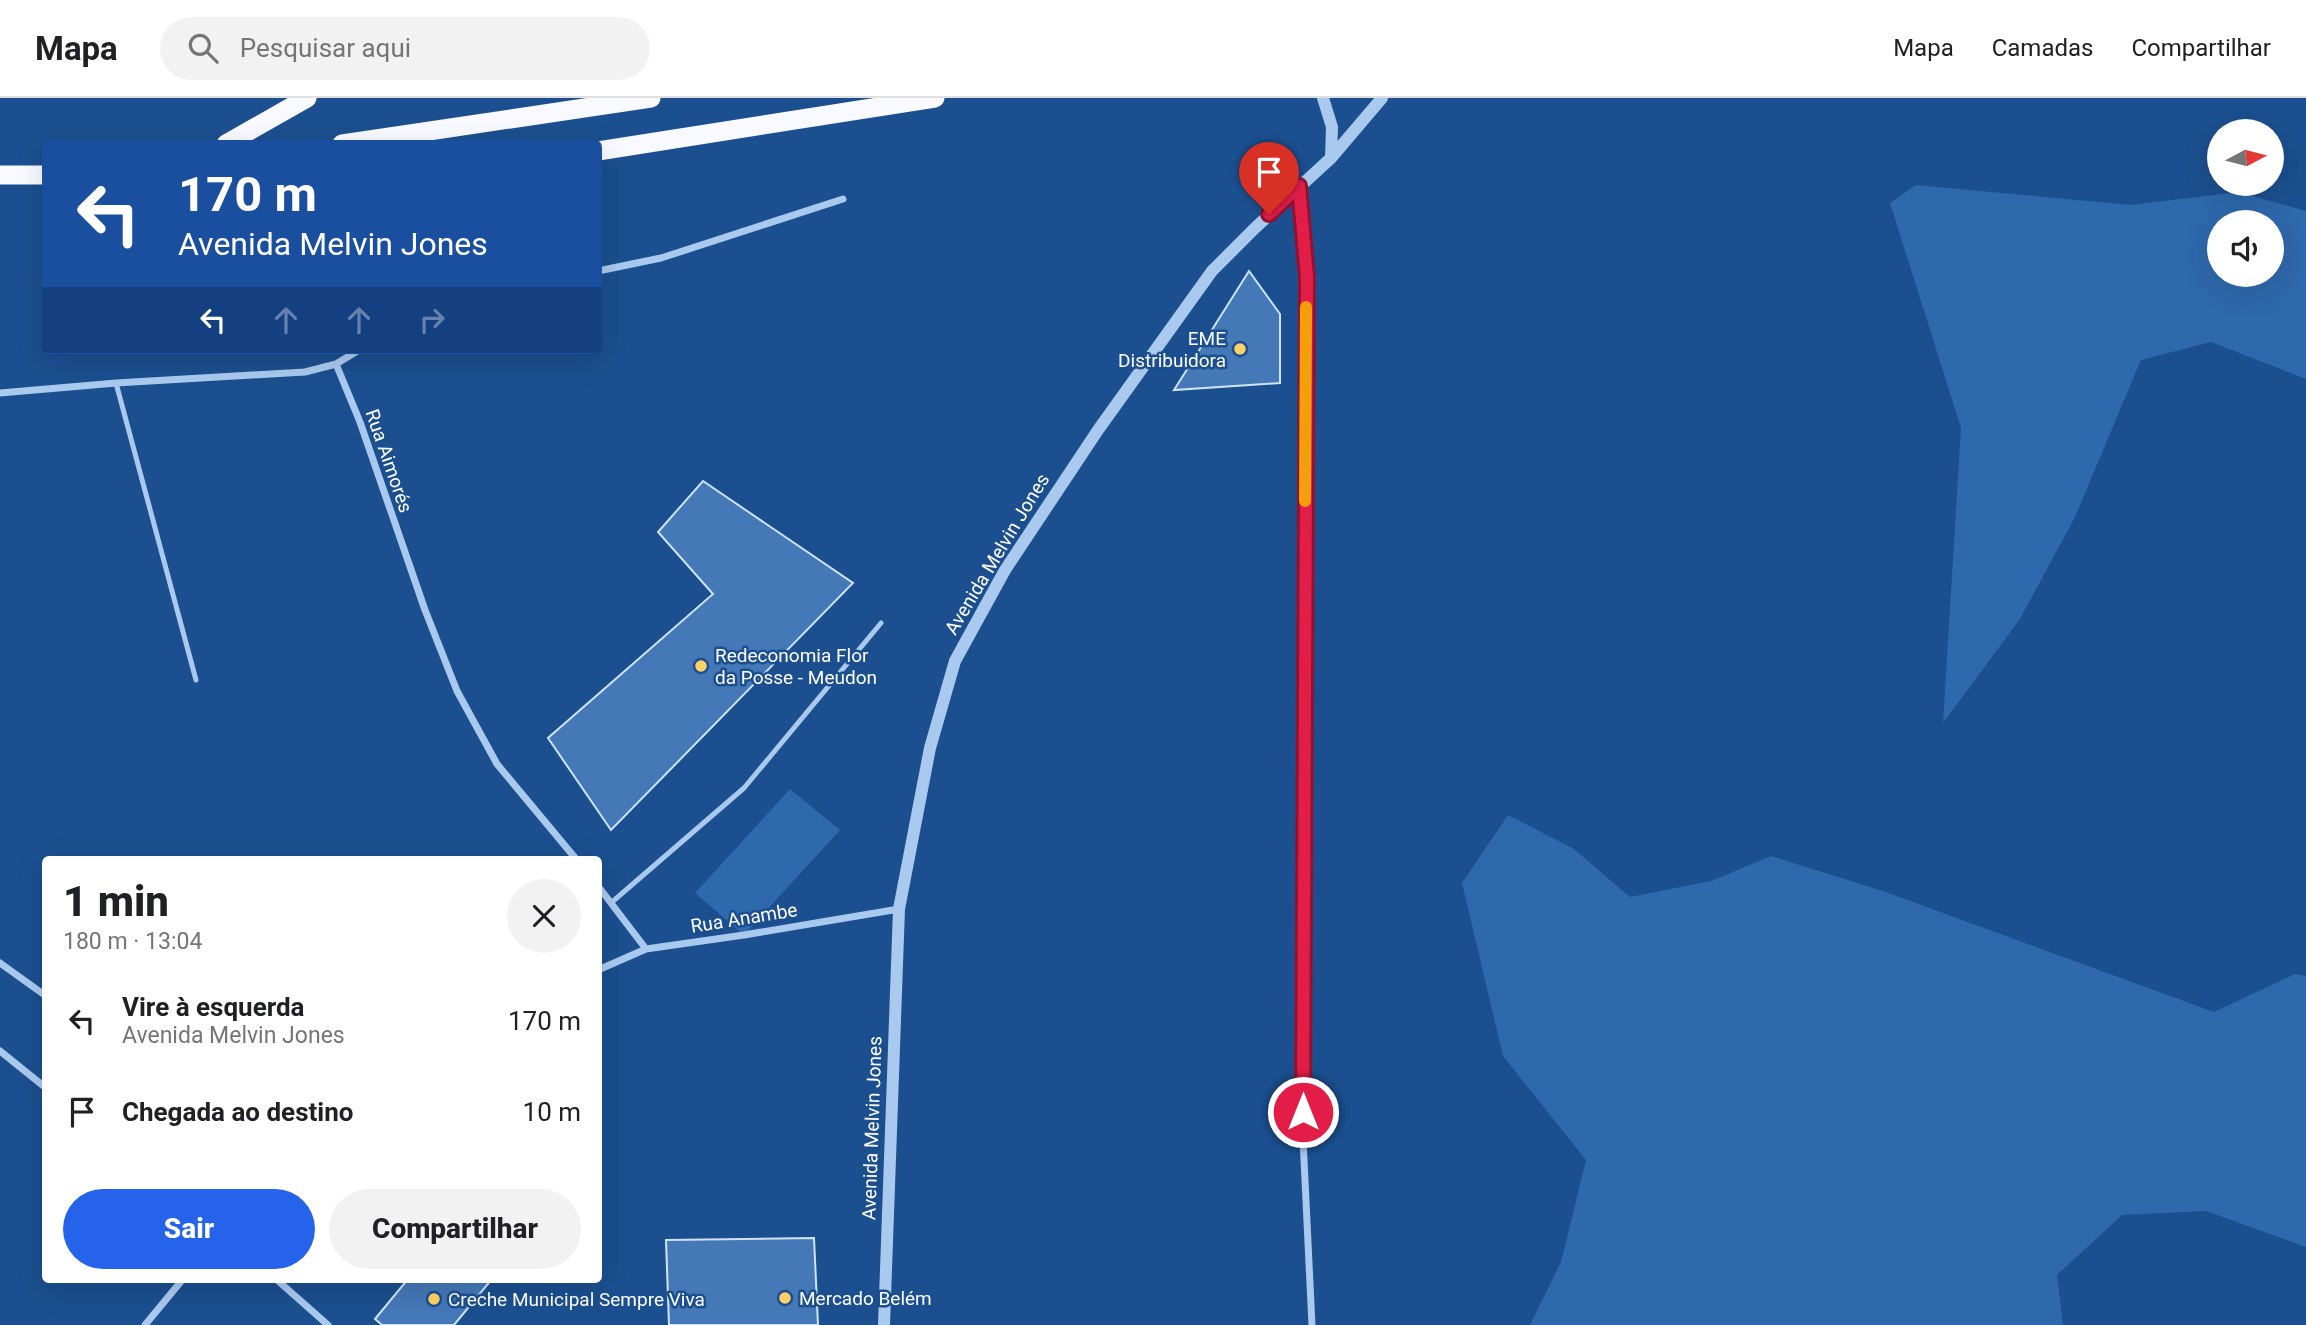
<!DOCTYPE html>
<html lang="pt">
<head>
<meta charset="utf-8">
<style>
	body { margin:0; font-family:Roboto,sans-serif; background:#f2f2f2; color:#202124; height:100vh; display:flex; flex-direction:column; font-size:26px; white-space:nowrap }
	* { box-sizing:border-box; margin:0 }
	p { font-size:23px; color:#757577 }
	.icon { flex:none; width:38px; height:38px; fill:none; stroke:currentColor; stroke-width:2; stroke-linecap:round; stroke-linejoin:round }
	.map { position:relative; flex:1; overflow:hidden }
	.drawer { position:absolute; left:42px; top:758px; width:560px; height:427px; display:flex; flex-direction:column; background:#fff; border-radius:7px; box-shadow:0 7px 28px #0002 }
	.drawer>* { flex:none }
	.guide { position:absolute; left:42px; top:42px; width:560px; height:214px; border-radius:7px; box-shadow:0 7px 28px #0002; background:#1a4fa0; color:#fff; overflow:hidden }
	.needle { width:46px; rotate:83deg }
	.fabs { position:absolute; left:2207px; top:21px; display:grid; gap:14px }
	.fabs a { display:grid; place-items:center; width:77px; height:77px; border-radius:50%; background:#fff; box-shadow:0 7px 28px #0002; font-size:35px }
	.pin { position:absolute; display:grid; place-items:center; width:60px; height:60px; color:#fff; margin:-72px -30px; border-radius:50% 50% 50% 0; rotate:-45deg; box-shadow:0 0 7px #0007 }
	.pin .icon { rotate:45deg }
	.me { position:absolute; width:77px; margin:-38px; rotate:0deg; stroke-linejoin:round; filter:drop-shadow(0 0 5px #0008) }
	.turn { display:flex; align-items:center; gap:24px; height:147px; padding:0 21px; font-size:32px }
	.turn .icon { width:91px; height:91px; stroke-width:2.5 }
	.turn b { display:block; font-size:49px; line-height:60px }
	.lanes { display:flex; align-items:center; height:66px; padding:0 21px; background:#0003; justify-content:center; gap:35px; direction:ltr }
	.lanes .off { opacity:.35 }
	.round { display:grid; place-items:center; flex:none; width:74px; height:74px; border-radius:37px; background:#f2f2f2 }
	.overview { display:flex; align-items:center; justify-content:space-between; height:119px; padding:0 21px }
	h1 { font-size:42px; font-weight:800; line-height:52px }
	.cta { display:flex; gap:14px; margin-top:auto; padding:14px 21px }
	.cta a { flex:1; height:80px; border-radius:42px; background:#2563eb; color:#fff; font-size:28px; font-weight:800; line-height:80px; text-align:center }
	.cta a+a { background:#f2f2f2; color:#202124 }
	ul { padding:0; list-style:none }
	li { display:flex; align-items:center; gap:21px; height:91px; padding:0 21px }
	li div { flex:1 }
	li b { display:block; font-size:26px }
	li em { font-style:normal }
	header { display:flex; align-items:center; gap:42px; box-sizing:border-box; height:98px; padding:0 35px; background:#fff; border-bottom:2px solid #e0e0e0 }
	header strong { font-size:33px }
	nav { display:flex; gap:38px; margin-inline-start:auto; font-size:24px }
	.search { width:490px; height:63px; background:#f2f2f2; display:flex; align-items:center; gap:18px; box-sizing:border-box; padding:0 24px; border-radius:38px; color:#757577; font-size:26px }
	.map>svg:first-child { display:block }
	.green { fill:#2e69ad; fill-rule:evenodd }
	.building { fill:#4478b7; stroke:#cfe3fa; stroke-width:2 }
	.lines { fill:none; stroke-linecap:round; stroke-linejoin:round }
	.service { stroke:#a9c9ee; stroke-width:5 }
	.minor { stroke:#a9c9ee; stroke-width:7 }
	.tertiary { stroke:#a9c9ee; stroke-width:12 }
	.trunk { stroke:#f8faff; stroke-width:19 }
	.route-casing { stroke:#92132f; stroke-width:18 }
	.route { stroke:#e11d48; stroke-width:12 }
	.slow { stroke:#f59e0b; stroke-width:12 }
	.poi-dot { fill:#ffd166; stroke:#1b4f8f; stroke-width:2.5 }
	.labels { text-anchor:middle; dominant-baseline:central; stroke-width:5; stroke-linejoin:round; paint-order:stroke }
	.poi-label { font-size:19px; fill:#fff; stroke:#1b4f8f; text-anchor:start }
	.street-label { font-size:19px; fill:#fff; stroke:#1b4f8f }
</style>
</head>
<body>
<header>
<strong>Mapa</strong>
<div class="search"><svg class="icon" aria-label="search" viewBox="0 0 24 24"><circle cx="10" cy="10" r="6"/><path d="M15 15l6 6"/></svg>Pesquisar aqui</div>
<nav><a>Mapa</a><a>Camadas</a><a>Compartilhar</a></nav>
</header>
<div class="map">
<svg width="2306" height="1227" viewBox="0 0 2306 1227">
	<rect width="100%" height="100%" fill="#1b4f8f"/>
	<path class="green" d="M1916,87l215,20 108,-13 67,19v168l-95,-37 -70,18 -66,157 -55,102 -77,104 18,-295 -71,-225zM2219,124h53v53h-53z
		M790,691l50,41 -96,105 -49,-42z
		M1508,717l66,34 56,48 81,-16 60,-25 112,35 331,121 81,-38 11,2v271l-100,-36 -84,4 -65,60 6,50h-533l31,-63 25,-102 -83,-104 -41,-173z"/>
	<path class="building" d="M1249,173l31,43v69l-106,7z
		M703,383l150,102 -242,247 -63,-92 165,-144 -55,-62z
		M814,1140l4,87h-149l-3,-85z
		M408,1181h84l-38,46h-72l-7,-6z"/>
	<g class="lines">
		<path class="service" d="M116,285l80,297
			M612,804l132,-114 137,-165"/>
		<path class="minor" d="M1299,89l7,90 -3,862 9,186
			M598,173l63,-13 182,-59
			M336,266l23,-14
			M0,295l116,-10 189,-11 31,-8 24,58 65,188 32,81 40,73 79,95
			M598,788l48,63
			M0,865l46,33
			M598,872l48,-21 98,-14 155,-26
			M0,953l46,37
			M276,1181l52,46
			M145,1227l38,-46"/>
		<path class="tertiary" d="M1323,0l9,29 -1,31
			M884,1227l15,-416 31,-161 25,-87 50,-91 93,-140 114,-159 43,-43 76,-70 51,-60"/>
		<path class="trunk" d="M226,46l81,-46
			M342,46l309,-46
			M598,53l337,-53
			M0,77h46"/>
	</g>
	<g class="lines">
		<g class="route-casing">
			<path id="route" d="M1269,116l30,-28 8,91 -4,835"/>
		</g>
		<use href="#route" class="route"/>
		<path class="slow" d="M1305,403l1,-194"/>
	</g>
	<g class="poi-dot">
		<circle cx="1240" cy="251" r="7"/>
		<circle cx="701" cy="568" r="7"/>
		<circle cx="785" cy="1200" r="7"/>
		<circle cx="434" cy="1201" r="7"/>
	</g>
	<g class="labels">
		<g class="poi-label">
			<text x="1226" y="240" text-anchor="end">EME<tspan x="1226" dy="22">Distribuidora</tspan></text>
			<text x="715" y="557">Redeconomia Flor<tspan x="715" dy="22">da Posse - Meudon</tspan></text>
			<text x="799" y="1200">Mercado Belém</text>
			<text x="448" y="1201">Creche Municipal Sempre Viva</text>
		</g>
		<g class="street-label">
			<text transform="translate(389 363) rotate(71)">Rua Aimorés</text>
			<text transform="translate(997 456) rotate(-59)">Avenida Melvin Jones</text>
			<text transform="translate(744 820) rotate(-9)">Rua Anambe</text>
			<text transform="translate(872 1030) rotate(-88)">Avenida Melvin Jones</text>
		</g>
	</g>
</svg>
<div class="fabs">
<a><svg class="needle" viewBox="-14 -14 28 28"><path d="M0-13l5 13h-10z" fill="#e53935"/><path d="M0 13l5-13h-10z" fill="#757577"/></svg></a>
<a><svg class="icon" aria-label="sound" viewBox="0 0 24 24"><path d="M4 9h4l5-4v14l-5-4H4zM17 9q2 3 0 6"/></svg></a>
</div>
<div class="pin" style="left:1269px;top:116px;background:#d93025"><svg class="icon" aria-label="arrive" viewBox="0 0 24 24"><path d="M6 21V4h12l-3 4 3 4H6"/></svg></div>
<svg class="me" style="left:1303px;top:1014px" viewBox="-20 -20 40 40"><circle r="17" fill="#e11d48" stroke="#fff" stroke-width="3"/><path d="M0-11L8 9 0 5-8 9z" fill="#fff"/></svg>
<div class="guide">
<div class="turn"><svg class="icon" aria-label="left" viewBox="0 0 24 24"><path d="M17 20v-9H6M10 6l-5 5 5 5"/></svg><div><b>170 m</b>Avenida Melvin Jones</div></div>
<div class="lanes"><svg class="icon" aria-label="left" viewBox="0 0 24 24"><path d="M17 20v-9H6M10 6l-5 5 5 5"/></svg><svg class="icon off" aria-label="ahead" viewBox="0 0 24 24"><path d="M12 20V5M6 11l6-6 6 6"/></svg><svg class="icon off" aria-label="ahead" viewBox="0 0 24 24"><path d="M12 20V5M6 11l6-6 6 6"/></svg><svg class="icon off" aria-label="right" viewBox="0 0 24 24"><path d="M7 20v-9h11M14 6l5 5-5 5"/></svg></div>
</div>
<section class="drawer">
<div class="overview"><div><h1>1 min</h1><p>180 m · 13:04</p></div><a class="round"><svg class="icon" aria-label="close" viewBox="0 0 24 24"><path d="M6 6l12 12M18 6L6 18"/></svg></a></div>
<ul>
<li><svg class="icon" aria-label="left" viewBox="0 0 24 24"><path d="M17 20v-9H6M10 6l-5 5 5 5"/></svg><div><b>Vire à esquerda</b><p>Avenida Melvin Jones</p></div><em>170 m</em></li>
<li><svg class="icon" aria-label="arrive" viewBox="0 0 24 24"><path d="M6 21V4h12l-3 4 3 4H6"/></svg><div><b>Chegada ao destino</b></div><em>10 m</em></li>
</ul>
<div class="cta"><a>Sair</a><a>Compartilhar</a></div>
</section>
</div>
</body>
</html>
